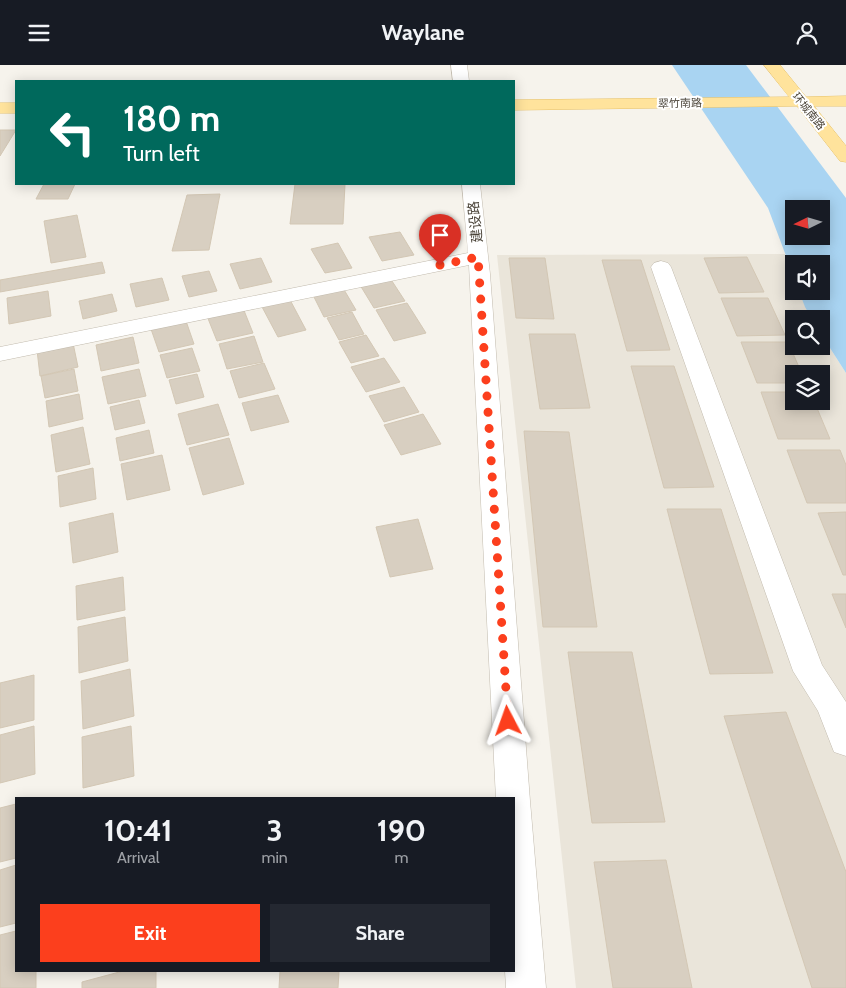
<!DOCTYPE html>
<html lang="en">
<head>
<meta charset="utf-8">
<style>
	body { margin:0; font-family:Cabin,"Noto Sans SC",sans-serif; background:#242831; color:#f1f3f6; height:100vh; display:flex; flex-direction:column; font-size:19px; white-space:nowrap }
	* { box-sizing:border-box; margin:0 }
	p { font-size:16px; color:#9ea1a6 }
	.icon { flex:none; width:28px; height:28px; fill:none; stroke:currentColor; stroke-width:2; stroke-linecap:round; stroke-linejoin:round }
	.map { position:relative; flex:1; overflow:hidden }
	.details { position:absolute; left:15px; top:732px; width:500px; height:175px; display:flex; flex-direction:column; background:#171b24; border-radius:0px; box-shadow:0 2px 12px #0003 }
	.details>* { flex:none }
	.hud { position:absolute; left:15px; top:15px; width:500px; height:105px; border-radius:0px; box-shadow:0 2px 12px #0003; background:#00695c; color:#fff; overflow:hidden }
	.needle { width:32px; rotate:265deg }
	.buttons { position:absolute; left:785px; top:135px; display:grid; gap:10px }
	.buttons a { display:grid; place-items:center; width:45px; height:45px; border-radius:0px; background:#171b24; box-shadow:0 2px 12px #0003; font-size:25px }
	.pin { position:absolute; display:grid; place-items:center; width:42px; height:42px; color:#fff; margin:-51px -21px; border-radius:50% 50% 50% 0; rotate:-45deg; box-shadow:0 0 5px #0007 }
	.pin .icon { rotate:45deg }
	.me { position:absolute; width:55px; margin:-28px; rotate:356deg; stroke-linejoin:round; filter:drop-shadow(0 0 4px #0008) }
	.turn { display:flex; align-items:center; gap:18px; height:105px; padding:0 25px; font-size:22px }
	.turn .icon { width:65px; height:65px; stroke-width:2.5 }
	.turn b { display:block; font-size:35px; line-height:42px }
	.eta { display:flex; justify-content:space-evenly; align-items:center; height:85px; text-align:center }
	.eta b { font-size:30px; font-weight:800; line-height:35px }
	.cta { display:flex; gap:10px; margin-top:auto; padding:10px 25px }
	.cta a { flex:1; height:58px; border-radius:0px; background:#fc3f1d; color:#fff; font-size:20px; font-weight:800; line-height:58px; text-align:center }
	.cta a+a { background:#242831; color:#f1f3f6 }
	header { display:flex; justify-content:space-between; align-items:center; height:65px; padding:0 25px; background:#171b24; font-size:22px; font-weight:800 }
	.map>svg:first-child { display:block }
	.residential { fill:#eae5da; fill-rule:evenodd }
	.water { fill:#a9d4f2; fill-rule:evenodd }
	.building { fill:#d8cfc1; stroke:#d3c7b4 }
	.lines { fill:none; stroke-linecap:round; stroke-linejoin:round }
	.minor-casing { stroke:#c2bbae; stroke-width:1 }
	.major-casing { stroke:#e6c16a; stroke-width:1 }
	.minor { fill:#fff; fill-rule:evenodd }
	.major { fill:#ffe39c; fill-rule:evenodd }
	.route { stroke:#fc3f1d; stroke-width:9; stroke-dasharray:0 16.2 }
	.labels { text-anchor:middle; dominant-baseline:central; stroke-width:4; stroke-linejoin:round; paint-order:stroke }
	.far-street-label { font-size:11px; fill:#4b4439; stroke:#fff }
	.street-label { font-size:14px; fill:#4b4439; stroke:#fff }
</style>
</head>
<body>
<header><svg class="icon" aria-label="menu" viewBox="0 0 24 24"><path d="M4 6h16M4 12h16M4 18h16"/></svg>Waylane<svg class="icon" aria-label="person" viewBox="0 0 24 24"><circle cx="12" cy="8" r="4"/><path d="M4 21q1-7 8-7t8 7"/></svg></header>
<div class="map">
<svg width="846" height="923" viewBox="0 0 846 923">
	<rect width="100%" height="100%" fill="#f6f3ec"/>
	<path class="residential" d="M785,189l9,23v14h5l13,28h-18v27h27v-12l25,39v615h-270l-79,-733zM794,309h27v27h-27z"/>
	<path class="water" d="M672,0h74l100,133v175l-25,-39v-15h-9l-7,-12 -6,-16h22v-27h-27v13l-26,-69zM794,144h27v27h-27z"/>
	<path class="building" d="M0,65h16l-16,26z
		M44,119h31l-7,15h-32z
		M295,119h50l-2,40h-53z
		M220,129l-11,56 -37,1 15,-56z
		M77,150l9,42 -35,6 -7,-42z
		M400,167l14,23 -32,6 -13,-24z
		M338,178l14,25 -27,5 -14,-24z
		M747,192l17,35 -45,1 -15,-35z
		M261,193l11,24 -32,7 -10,-25z
		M509,193h36l9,61 -38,-1z
		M602,195h39l29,90 -43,1z
		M102,197l3,11 -105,19v-12z
		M209,206l8,20 -28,6 -7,-21z
		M162,213l7,22 -33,7 -6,-23z
		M390,213l15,23 -31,7 -14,-23z
		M343,223l13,22 -32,7 -11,-22z
		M48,226l3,25 -42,8 -2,-26z
		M112,229l5,17 -34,8 -4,-18z
		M289,233l17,32 -28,7 -17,-32z
		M721,233h47l17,37 -48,1z
		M407,238l19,30 -32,8 -18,-31z
		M243,243l10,25 -36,8 -10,-25z
		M352,247l12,22 -25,6 -12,-22z
		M186,256l8,23 -35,8 -8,-23z
		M529,269h46l15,74 -50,1z
		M366,270l13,21 -28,7 -12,-21z
		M254,271l9,26 -36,7 -8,-25z
		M133,272l6,26 -38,8 -5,-26z
		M741,277h47l14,32h-8v9h-37z
		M73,278l5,24 -38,9 -3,-26z
		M192,283l8,23 -33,7 -7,-23z
		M384,293l16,24 -34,10 -15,-25z
		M264,298l11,26 -36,9 -9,-27z
		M631,301h43l40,121 -50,1z
		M74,304l4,22 -33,7 -4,-22z
		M139,304l7,27 -38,8 -6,-27z
		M197,309l7,23 -28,7 -7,-24z
		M404,322l15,25 -35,10 -15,-26z
		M761,327h33v9h20l16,38h-52z
		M79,329l4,25 -34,8 -3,-26z
		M278,330l11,27 -38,9 -9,-28z
		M139,335l6,23 -30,7 -5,-23z
		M218,339l11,31 -42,10 -9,-31z
		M423,349l18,30 -40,11 -17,-30z
		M83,362l7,37 -34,8 -5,-37z
		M149,365l5,23 -34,8 -4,-23z
		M524,366l45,1 28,195h-54z
		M229,373l15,46 -41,11 -14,-47z
		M787,385h53l6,15v38h-39z
		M162,390l8,35 -43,10 -6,-36z
		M93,403l3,31 -36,8 -2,-31z
		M667,444h54l52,164 -63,1z
		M846,447v63h-3l-25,-62z
		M113,448l5,39 -45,11 -4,-40z
		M418,454l15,50 -43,8 -14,-50z
		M123,512l2,33 -48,10 -1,-34z
		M832,529h14v34z
		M125,552l3,44 -49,12 -1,-46z
		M568,587h64l33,170 -73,1z
		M130,604l4,47 -51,13 -2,-48z
		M34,610v45l-34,8v-45z
		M786,647l60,160v116h-34l-88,-272z
		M34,661l1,48 -35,9v-48z
		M131,661l3,50 -51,12 -1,-51z
		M16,739v54l-16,4v-54z
		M666,795l26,128h-79l-19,-126z
		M16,800v58l-16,4v-57z
		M16,866v40h20v17h-36v-53z
		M123,906h33v17h-74v-6z
		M280,906h59l-1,17h-59z"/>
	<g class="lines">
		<g class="minor-casing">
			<path id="minor" d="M451,0h16l2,16h-16z
				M462,119h18l10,90 40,527 16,187h-40l-1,-17h9v-172h-18l-27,-534 -469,96v-14l468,-94z
				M661,196l7,2 3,4 151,398 24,37v54l-12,-4 -16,-41 -25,-40 -142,-404 3,-4z"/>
		</g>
		<g class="major-casing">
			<path id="major" d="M764,0h16l26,32 40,-1v10h-32l32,40v16l-6,-1 -43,-55 -283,4v-10l275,-3z
				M0,38h16v10h-16z"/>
		</g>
		<use href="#minor" class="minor"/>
		<use href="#major" class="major"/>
	</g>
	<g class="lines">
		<path class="route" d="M440,200l38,-8 30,464"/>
	</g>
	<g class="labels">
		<g class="far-street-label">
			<text transform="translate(680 38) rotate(-1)">翠竹南路</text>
			<text transform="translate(809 46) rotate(51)">环城南路</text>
		</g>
		<g class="street-label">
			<text transform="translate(475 157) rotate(-96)">建设路</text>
		</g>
	</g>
</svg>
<div class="buttons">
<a><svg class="needle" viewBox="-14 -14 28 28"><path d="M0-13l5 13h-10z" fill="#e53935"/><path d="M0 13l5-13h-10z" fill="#9ea1a6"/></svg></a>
<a><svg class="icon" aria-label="sound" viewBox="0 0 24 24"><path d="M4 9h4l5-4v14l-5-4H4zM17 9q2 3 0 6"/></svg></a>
<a><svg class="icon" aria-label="search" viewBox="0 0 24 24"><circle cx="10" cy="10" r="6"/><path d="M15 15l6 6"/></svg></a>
<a><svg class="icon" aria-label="layers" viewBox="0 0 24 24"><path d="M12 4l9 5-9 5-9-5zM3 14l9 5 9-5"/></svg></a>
</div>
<div class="pin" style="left:440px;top:200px;background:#d93025"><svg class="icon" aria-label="arrive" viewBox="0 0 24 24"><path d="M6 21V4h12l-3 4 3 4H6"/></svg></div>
<svg class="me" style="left:508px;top:656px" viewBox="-20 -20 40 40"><path d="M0-17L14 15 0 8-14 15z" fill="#fc3f1d" stroke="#fff" stroke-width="4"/></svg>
<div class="hud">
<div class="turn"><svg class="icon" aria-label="left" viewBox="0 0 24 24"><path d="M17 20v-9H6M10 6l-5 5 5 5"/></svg><div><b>180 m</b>Turn left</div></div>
</div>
<section class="details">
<div class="eta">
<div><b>10:41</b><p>Arrival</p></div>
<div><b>3</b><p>min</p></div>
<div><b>190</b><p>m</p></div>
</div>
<div class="cta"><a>Exit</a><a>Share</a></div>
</section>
</div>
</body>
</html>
